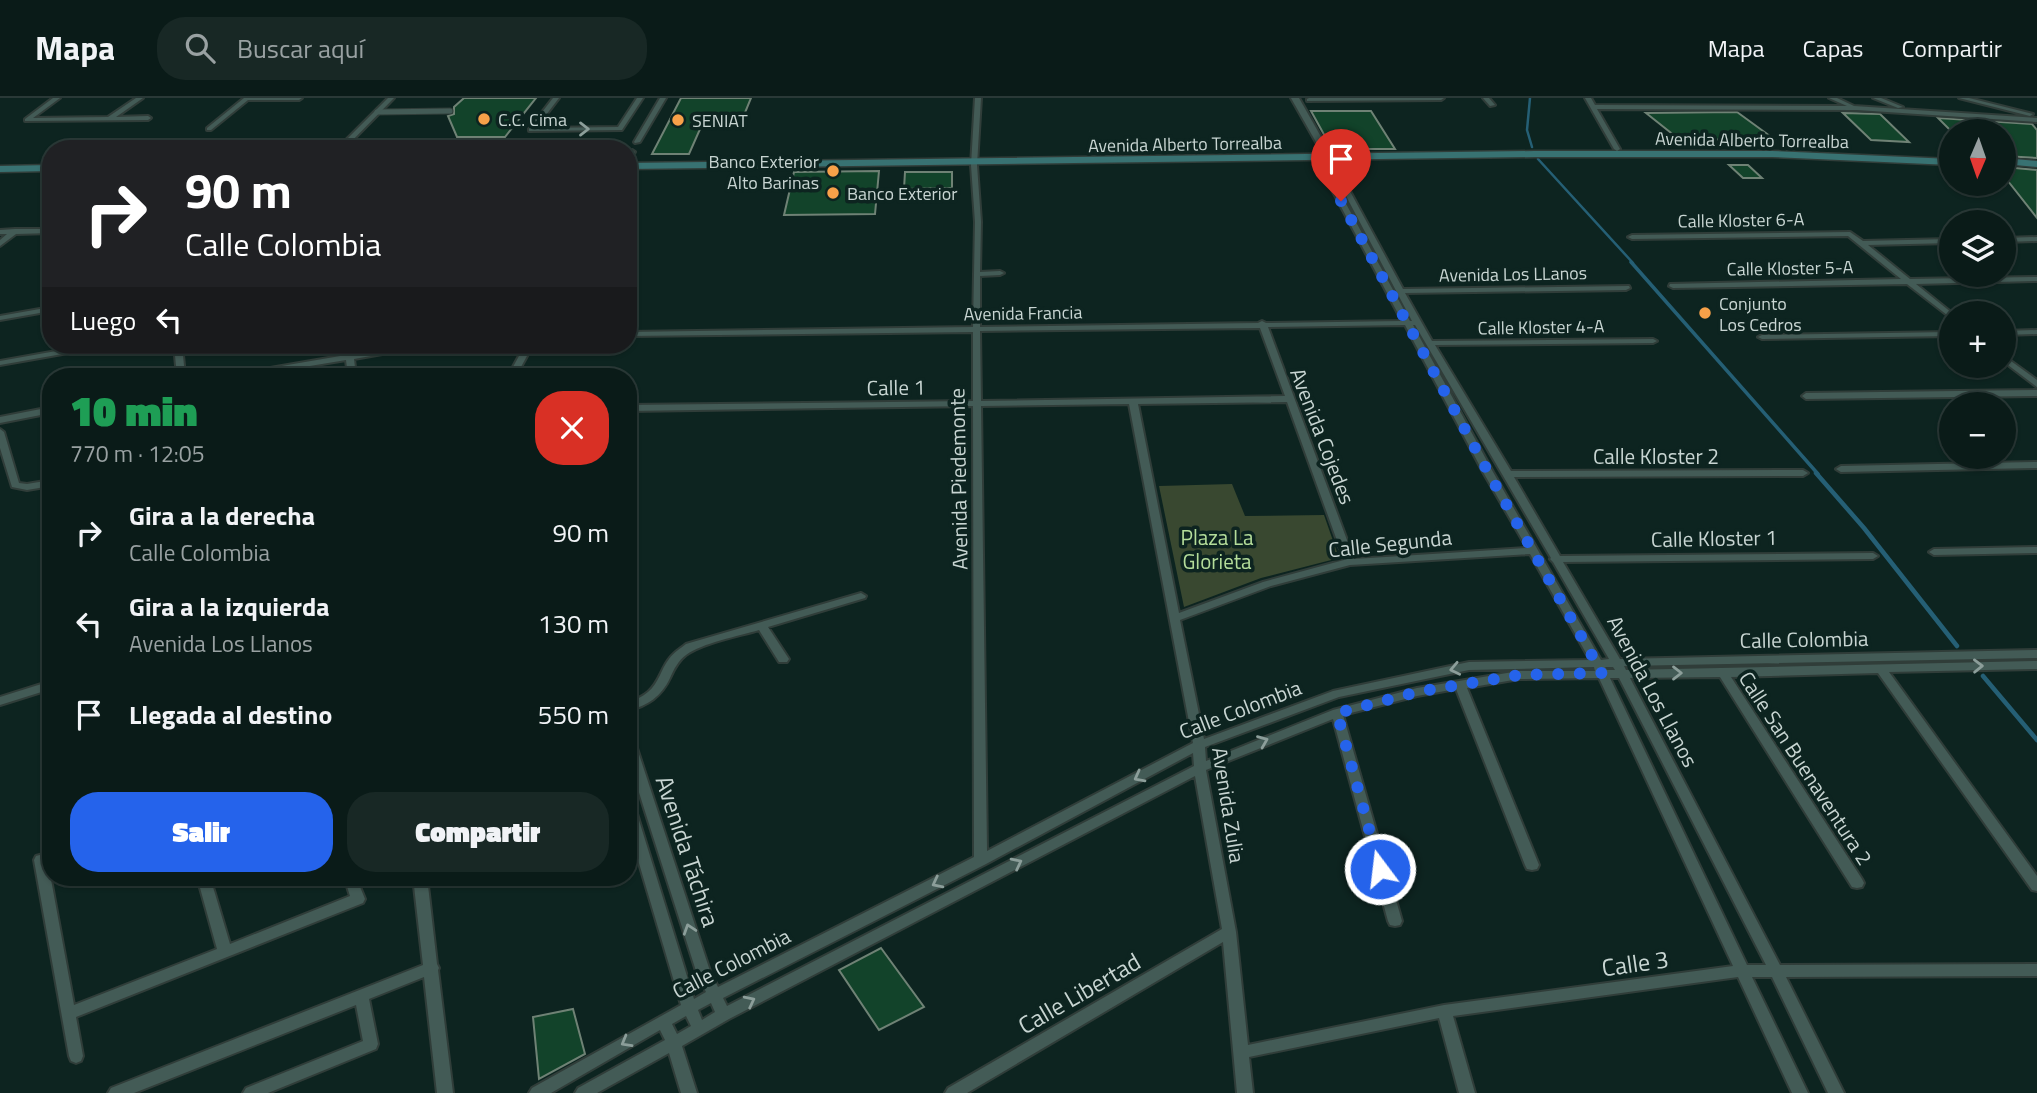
<!DOCTYPE html>
<html lang="es">
<head>
<meta charset="utf-8">
<style>
	body { margin:0; font-family:"Titillium Web",sans-serif; background:#182825; color:#f1f3f6; height:100vh; display:flex; flex-direction:column; font-size:26px; white-space:nowrap }
	* { box-sizing:border-box; margin:0 }
	p { font-size:23px; color:#99a1a2 }
	.icon { flex:none; width:38px; height:38px; fill:none; stroke:currentColor; stroke-width:2; stroke-linecap:round; stroke-linejoin:round }
	.map { position:relative; flex:1; overflow:hidden }
	.sheet { position:absolute; left:42px; top:270px; width:595px; height:518px; display:flex; flex-direction:column; background:#0a1b18; border-radius:28px; box-shadow:0 2px 5px #0004,0 0 0 2px #2a3937 }
	.sheet>* { flex:none }
	.banner { position:absolute; left:42px; top:42px; width:595px; height:214px; border-radius:28px; box-shadow:0 2px 5px #0004,0 0 0 2px #2a3937; background:#202124; color:#fff; overflow:hidden }
	.needle { width:46px; rotate:182deg }
	.controls { position:absolute; left:1939px; top:21px; display:grid; gap:14px }
	.controls a { display:grid; place-items:center; width:77px; height:77px; border-radius:50%; background:#0a1b18; box-shadow:0 2px 5px #0004,0 0 0 2px #2a3937; font-size:35px }
	.pin { position:absolute; display:grid; place-items:center; width:60px; height:60px; color:#fff; margin:-72px -30px; border-radius:50% 50% 50% 0; rotate:-45deg; box-shadow:0 0 7px #0007 }
	.pin .icon { rotate:45deg }
	.me { position:absolute; width:77px; margin:-38px; rotate:345deg; stroke-linejoin:round; filter:drop-shadow(0 0 5px #0008) }
	.turn { display:flex; align-items:center; gap:24px; height:147px; padding:0 28px; font-size:32px }
	.turn .icon { width:91px; height:91px; stroke-width:2.5 }
	.turn b { display:block; font-size:49px; line-height:60px }
	.then { display:flex; align-items:center; height:66px; padding:0 28px; background:#0003; gap:14px; font-size:26px }
	.round { display:grid; place-items:center; flex:none; width:74px; height:74px; border-radius:28px; background:#182825 }
	.head { display:flex; align-items:center; justify-content:space-between; height:119px; padding:0 28px }
	h1 { font-size:42px; font-weight:800; line-height:52px; color:#1e9e55 }
	.button { display:flex; gap:14px; margin-top:auto; padding:14px 28px }
	.button a { flex:1; height:80px; border-radius:28px; background:#2563eb; color:#fff; font-size:28px; font-weight:800; line-height:80px; text-align:center }
	.button a+a { background:#182825; color:#f1f3f6 }
	ul { padding:0; list-style:none }
	li { display:flex; align-items:center; gap:21px; height:91px; padding:0 28px }
	li div { flex:1 }
	li b { display:block; font-size:26px }
	li em { font-style:normal }
	header { display:flex; align-items:center; gap:42px; box-sizing:border-box; height:98px; padding:0 35px; background:#0a1b18; border-bottom:2px solid #2a3937 }
	header strong { font-size:33px }
	nav { display:flex; gap:38px; margin-inline-start:auto; font-size:24px }
	.search { width:490px; height:63px; background:#182825; display:flex; align-items:center; gap:18px; box-sizing:border-box; padding:0 24px; border-radius:28px; color:#99a1a2; font-size:26px }
	.map>svg:first-child { display:block }
	.green { fill:#394830 }
	.lines { fill:none; stroke-linecap:round; stroke-linejoin:round }
	.stream-far2 { stroke:#255f75; stroke-width:2.5 }
	.stream-far1 { stroke:#255f75; stroke-width:3.5 }
	.stream { stroke:#255f75; stroke-width:4.5 }
	.building { fill:#12432a; stroke:#6f8275; stroke-width:2 }
	.pedestrian-casing { stroke:#303d39; stroke-width:7 }
	.minor-casing { stroke:#303d39; stroke-width:4 }
	.tertiary-casing { stroke:#303d39; stroke-width:4 }
	.secondary-casing { stroke:#303d39; stroke-width:3 }
	.pedestrian { stroke:#435b56; stroke-width:5 }
	.minor { fill:#435b56; fill-rule:evenodd }
	.tertiary { fill:#435b56; fill-rule:evenodd }
	.secondary { fill:#387272; fill-rule:evenodd }
	.oneway { stroke:#8c9e9a }
	.route { stroke:#2563eb; stroke-width:12; stroke-dasharray:0 21.6 }
	.poi-dot { fill:#f7a149; stroke:#0d2420; stroke-width:2.5 }
	.labels { text-anchor:middle; dominant-baseline:central; stroke-width:7; stroke-linejoin:round; paint-order:stroke }
	.far-poi-label { font-size:18px; fill:#c8d5d2; stroke:#0d2420; text-anchor:start }
	.far-street-label { font-size:18px; fill:#c8d5d2; stroke:#0d2420 }
	.street-label { font-size:21px; fill:#c8d5d2; stroke:#0d2420 }
	.park-label { font-size:21px; fill:#b4dd9a; stroke:#0d2420 }
	.near-street-label { font-size:24px; fill:#c8d5d2; stroke:#0d2420 }
</style>
</head>
<body>
<header>
<strong>Mapa</strong>
<div class="search"><svg class="icon" aria-label="search" viewBox="0 0 24 24"><circle cx="10" cy="10" r="6"/><path d="M15 15l6 6"/></svg>Buscar aquí</div>
<nav><a>Mapa</a><a>Capas</a><a>Compartir</a></nav>
</header>
<div class="map">
<svg width="2037" height="995" viewBox="0 0 2037 995">
	<rect width="100%" height="100%" fill="#0d2420"/>
	<path class="green" d="M1232,386l13,32 79,-1 15,43 -78,20 -77,29 -25,-121z"/>
	<g class="lines">
		<path class="stream-far2" d="M1530,0l-3,32 5,17
			M1538,61l95,104"/>
		<path class="stream-far1" d="M1631,164l187,212"/>
		<path class="stream" d="M1816,375l48,55 93,118
			M1983,578l54,64"/>
	</g>
	<path class="building" d="M464,0h72l-31,39h-48l-9,-21 6,-2v-7z
		M681,0h70l-9,22h-38l-15,34h-37z
		M1311,13h60l24,38h-63z
		M1737,14l37,27 -94,1 -34,-27z
		M1843,15l37,1 29,28 -38,-2z
		M1938,20l94,6 5,6v28l-33,-2v-25h-53z
		M1729,67h19l14,13h-19z
		M2004,69l33,3v48l-33,-42z
		M879,73l-4,43 -91,1 10,-43z
		M905,74h47v16l-48,1z
		M881,850l43,59 -45,23 -40,-60z
		M573,911l12,45 -46,25 -6,-62z"/>
	<g class="lines">
		<g class="pedestrian-casing">
			<path id="pedestrian" d="M377,14l73,-1"/>
		</g>
		<g class="minor-casing">
			<path id="minor" d="M53,0h7l-27,20 75,-1 28,-19h7l-27,19 32,-1 3,2 -3,2 -123,1v-2z
				M244,0h58l-3,2h-51l-37,30h-4v-2z
				M388,0h6l-50,51h-7z
				M553,0h6l-23,30 82,-1 19,-29h6l-21,32 -93,1v-2z
				M660,0h6l-26,44 -5,1 -1,-1z
				M975,0h6l-4,67 4,57 -1,50 20,-1 4,2 -4,2 -20,1v51l278,-4 4,-2 4,2 136,-2 -87,-163 3,-2 3,2 89,163h2l-86,-163 1,-1 5,1 71,131 226,-3 1,2 -4,2 -221,3 27,48 221,-2 4,2 -4,2 -218,2 76,126 292,-1 5,3 -5,3 -289,1 46,79 313,-3 5,3 -5,3 -310,3 57,97 417,-9v8l-413,8 2,4 411,-9v8l-148,3 148,204v15l-5,-1 -154,-217 -147,4 131,202 2,4 -2,4 -5,1 -5,-1 -132,-210 -90,1 150,287 257,-1v12l-251,1 58,116h-16l-56,-116h-20l56,116h-16l-54,-116 -285,39 22,77h-16l-20,-75 -190,39 4,36h-16l-14,-151 -256,151h-22l3,-5 274,-159 -27,-153 -466,243 -47,27 15,47h-16l-12,-40 -72,40h-22l3,-5 87,-48 -5,-10 -109,63h-22l3,-5 149,-83 -53,-179v-27l4,2 2,3 60,195 12,-7 -10,-21 -68,-213v-23l4,1 2,3 76,232 8,16 256,-130 -1,-451 -345,5v-6l345,-4v-69l-345,4v-4l345,-5 2,-105 -4,-57zM1405,227l78,147 44,76 -173,11 -86,-232zM1413,227h2l136,233 -1,1 3,3 56,97 -8,1 -108,-188zM1260,230l25,68 -304,5 -1,-70zM1287,304l57,158 -81,22 -84,31 -41,-209zM1129,306l64,339 -206,108 -6,-445zM1530,456l60,106 -121,2 -136,29 -129,48 -24,-119 91,-34 79,-21zM1594,569l1,4h-76l-102,17 -84,22 -127,51 -1,-14 134,-50 130,-27zM1605,569h8l2,3h-8zM1599,580l134,288 -289,39 -196,40 -12,-113 -30,-162 127,-51 55,202 2,4 5,1 5,-1 2,-4 -59,-206 74,-19 39,-7 69,176 2,4 5,1 5,-1 2,-4 -72,-177 52,-9zM1610,580h9l147,287h-19zM1193,655l1,13 -467,240 -4,-8 263,-134zM711,905l4,9 -13,8 -4,-10zM686,918l5,10 -14,8 -5,-10z
				M1309,0h135l-3,2 -134,1v-2z
				M1483,0h6l6,7 -5,1z
				M1585,0h6l4,7 252,1 -18,-8h8l17,8 183,12v4l-180,-12 -260,-1 23,40 -3,2 -3,-2z
				M1873,0h8l22,9 -5,1z
				M1959,0h10l64,16 -3,2z
				M632,52l3,2 -7,9v-8z
				M15,131h36v4l-35,1 -16,12v-6l7,-6h-7v-4z
				M1850,134l13,9 88,-2v4l-83,2 42,34 127,-2v4l-121,3 36,29 -1,5 -44,-34 -234,4 -4,-2 1,-2 231,-5 -53,-43 -216,3 -4,-2 4,-2z
				M2037,139v4l-33,1v-4z
				M51,209v4l-51,9v-4z
				M2037,232v4l-33,1v-4z
				M1951,234v4l-189,3 -4,-2 4,-2z
				M90,247h16l-4,2 -102,18v-4z
				M174,247h8l3,31h-8z
				M345,247h8l1,9 55,-9h17l-4,2 -68,12 2,17h-8l-2,-16 -96,16h-40l4,-3 29,-4h3l1,3 99,-17z
				M525,247h8l-17,31h-8z
				M2004,258l33,24v7l-33,-25z
				M2037,292v6l-231,3 -4,-3 4,-3z
				M51,309v6l-51,10v-6z
				M0,331l4,3 15,51 8,1 24,-4v6l-24,4 -15,-3 -12,-39z
				M2037,364v6l-196,4 -5,-3 5,-3z
				M2037,449v6l-103,2 -5,-3 5,-3z
				M861,495l5,3 -1,2 -97,29 21,32 -2,3h-8l-20,-32c-20,6 -57,13 -73,25 -8,6 -12,14 -16,23 -9,19 -22,27 -42,33v-8c7,-3 14,-6 20,-11 11,-9 13,-23 21,-33 5,-7 11,-10 17,-15z
				M51,583v8l-51,16v-8z
				M51,754v10l-3,1 26,142 143,-56 -20,-72h13l20,67 120,-48 -6,-19h12l9,22 -2,4 -287,114 7,39 -2,5 -5,2 -5,-2 -2,-5 -35,-196 2,-4z
				M413,779h14l10,87 2,4 -1,2 15,123h-16l-13,-116 -55,22 9,45 -2,5 -108,44h-25l3,-5 117,-47 -7,-36 -222,88h-26l3,-5 312,-123z"/>
		</g>
		<g class="tertiary-casing">
			<path id="tertiary" d="M1291,0h8l34,60 -1,2 -7,-2z"/>
		</g>
		<g class="secondary-casing">
			<path id="secondary" d="M1535,53h237l179,8v6l-179,-8h-237l-907,12v-6z
				M2004,60l33,3v6l-33,-3z
				M51,67v6l-51,1v-6z"/>
		</g>
		<use href="#pedestrian" class="pedestrian"/>
		<use href="#minor" class="minor"/>
		<use href="#tertiary" class="tertiary"/>
		<use href="#secondary" class="secondary"/>
	</g>
	<defs><path id="oneway-chevron" d="M-2-3.5L2.5 0L-2 3.5" fill="none" stroke-width="1.6" stroke-linecap="round" stroke-linejoin="round" transform="scale(1.75)"/></defs>
	<g class="oneway">
		<use href="#oneway-chevron" transform="translate(584 31)"/>
		<use href="#oneway-chevron" transform="translate(1978 568) rotate(-1)"/>
		<use href="#oneway-chevron" transform="translate(1455 571) rotate(168)"/>
		<use href="#oneway-chevron" transform="translate(1677 575)"/>
		<use href="#oneway-chevron" transform="translate(1263 643) rotate(-22)"/>
		<use href="#oneway-chevron" transform="translate(1139 679) rotate(152)"/>
		<use href="#oneway-chevron" transform="translate(1017 765) rotate(-27)"/>
		<use href="#oneway-chevron" transform="translate(937 785) rotate(153)"/>
		<use href="#oneway-chevron" transform="translate(689 831) rotate(-108)"/>
		<use href="#oneway-chevron" transform="translate(750 903) rotate(-27)"/>
		<use href="#oneway-chevron" transform="translate(626 944) rotate(150)"/>
	</g>
	<g class="lines">
		<path class="route" d="M1341,103l147,271 114,201 -83,2 -102,17 -80,21 43,156"/>
	</g>
	<g class="poi-dot">
		<circle cx="484" cy="21" r="7"/>
		<circle cx="678" cy="22" r="7"/>
		<circle cx="833" cy="73" r="7"/>
		<circle cx="833" cy="95" r="7"/>
		<circle cx="1705" cy="215" r="7"/>
	</g>
	<g class="labels">
		<g class="far-poi-label">
			<text x="498" y="21">C.C. Cima</text>
			<text x="692" y="22">SENIAT</text>
			<text x="819" y="63" text-anchor="end">Banco Exterior<tspan x="819" dy="21">Alto Barinas</tspan></text>
			<text x="847" y="95">Banco Exterior</text>
			<text x="1719" y="205">Conjunto<tspan x="1719" dy="21">Los Cedros</tspan></text>
		</g>
		<g class="far-street-label">
			<text transform="translate(1752 42) rotate(1)">Avenida Alberto Torrealba</text>
			<text transform="translate(1185 46) rotate(-1)">Avenida Alberto Torrealba</text>
			<text transform="translate(1741 122) rotate(-1)">Calle Kloster 6-A</text>
			<text transform="translate(1790 170) rotate(-1)">Calle Kloster 5-A</text>
			<text transform="translate(1513 176) rotate(-1)">Avenida Los LLanos</text>
			<text transform="translate(1023 215) rotate(-1)">Avenida Francia</text>
			<text transform="translate(1541 229) rotate(-1)">Calle Kloster 4-A</text>
		</g>
		<g class="street-label">
			<text transform="translate(896 289) rotate(-1)">Calle 1</text>
			<text transform="translate(1323 338) rotate(69)">Avenida Cojedes</text>
			<text x="1656" y="358">Calle Kloster 2</text>
			<text transform="translate(958 381) rotate(-91)">Avenida Piedemonte</text>
			<text transform="translate(1714 440) rotate(-1)">Calle Kloster 1</text>
			<text transform="translate(1390 445) rotate(-6)">Calle Segunda</text>
			<text transform="translate(1804 541) rotate(-1)">Calle Colombia</text>
			<text transform="translate(1653 593) rotate(62)">Avenida Los Llanos</text>
			<text transform="translate(1240 611) rotate(-21)">Calle Colombia</text>
			<text transform="translate(1806 670) rotate(57)">Calle San Buenaventura 2</text>
			<text transform="translate(1229 707) rotate(81)">Avenida Zulia</text>
			<text transform="translate(731 865) rotate(-27)">Calle Colombia</text>
		</g>
		<g class="park-label">
			<text x="1217" y="439">Plaza La<tspan x="1217" dy="24">Glorieta</tspan></text>
		</g>
		<g class="near-street-label">
			<text transform="translate(688 753) rotate(72)">Avenida Táchira</text>
			<text transform="translate(1635 865) rotate(-8)">Calle 3</text>
			<text transform="translate(1079 895) rotate(-30)">Calle Libertad</text>
		</g>
	</g>
</svg>
<div class="controls">
<a><svg class="needle" viewBox="-14 -14 28 28"><path d="M0-13l5 13h-10z" fill="#e53935"/><path d="M0 13l5-13h-10z" fill="#99a1a2"/></svg></a>
<a><svg class="icon" aria-label="layers" viewBox="0 0 24 24"><path d="M12 4l9 5-9 5-9-5zM3 14l9 5 9-5"/></svg></a>
<a>+</a>
<a>−</a>
</div>
<div class="pin" style="left:1341px;top:103px;background:#d93025"><svg class="icon" aria-label="arrive" viewBox="0 0 24 24"><path d="M6 21V4h12l-3 4 3 4H6"/></svg></div>
<svg class="me" style="left:1380px;top:771px" viewBox="-20 -20 40 40"><circle r="17" fill="#2563eb" stroke="#fff" stroke-width="3"/><path d="M0-11L8 9 0 5-8 9z" fill="#fff"/></svg>
<div class="banner">
<div class="turn"><svg class="icon" aria-label="right" viewBox="0 0 24 24"><path d="M7 20v-9h11M14 6l5 5-5 5"/></svg><div><b>90 m</b>Calle Colombia</div></div>
<div class="then">Luego<svg class="icon" aria-label="left" viewBox="0 0 24 24"><path d="M17 20v-9H6M10 6l-5 5 5 5"/></svg></div>
</div>
<section class="sheet">
<div class="head"><div><h1>10 min</h1><p>770 m · 12:05</p></div><a class="round" style="background:#d93025;color:#fff"><svg class="icon" aria-label="close" viewBox="0 0 24 24"><path d="M6 6l12 12M18 6L6 18"/></svg></a></div>
<ul>
<li><svg class="icon" aria-label="right" viewBox="0 0 24 24"><path d="M7 20v-9h11M14 6l5 5-5 5"/></svg><div><b>Gira a la derecha</b><p>Calle Colombia</p></div><em>90 m</em></li>
<li><svg class="icon" aria-label="left" viewBox="0 0 24 24"><path d="M17 20v-9H6M10 6l-5 5 5 5"/></svg><div><b>Gira a la izquierda</b><p>Avenida Los Llanos</p></div><em>130 m</em></li>
<li><svg class="icon" aria-label="arrive" viewBox="0 0 24 24"><path d="M6 21V4h12l-3 4 3 4H6"/></svg><div><b>Llegada al destino</b></div><em>550 m</em></li>
</ul>
<div class="button"><a>Salir</a><a>Compartir</a></div>
</section>
</div>
</body>
</html>
